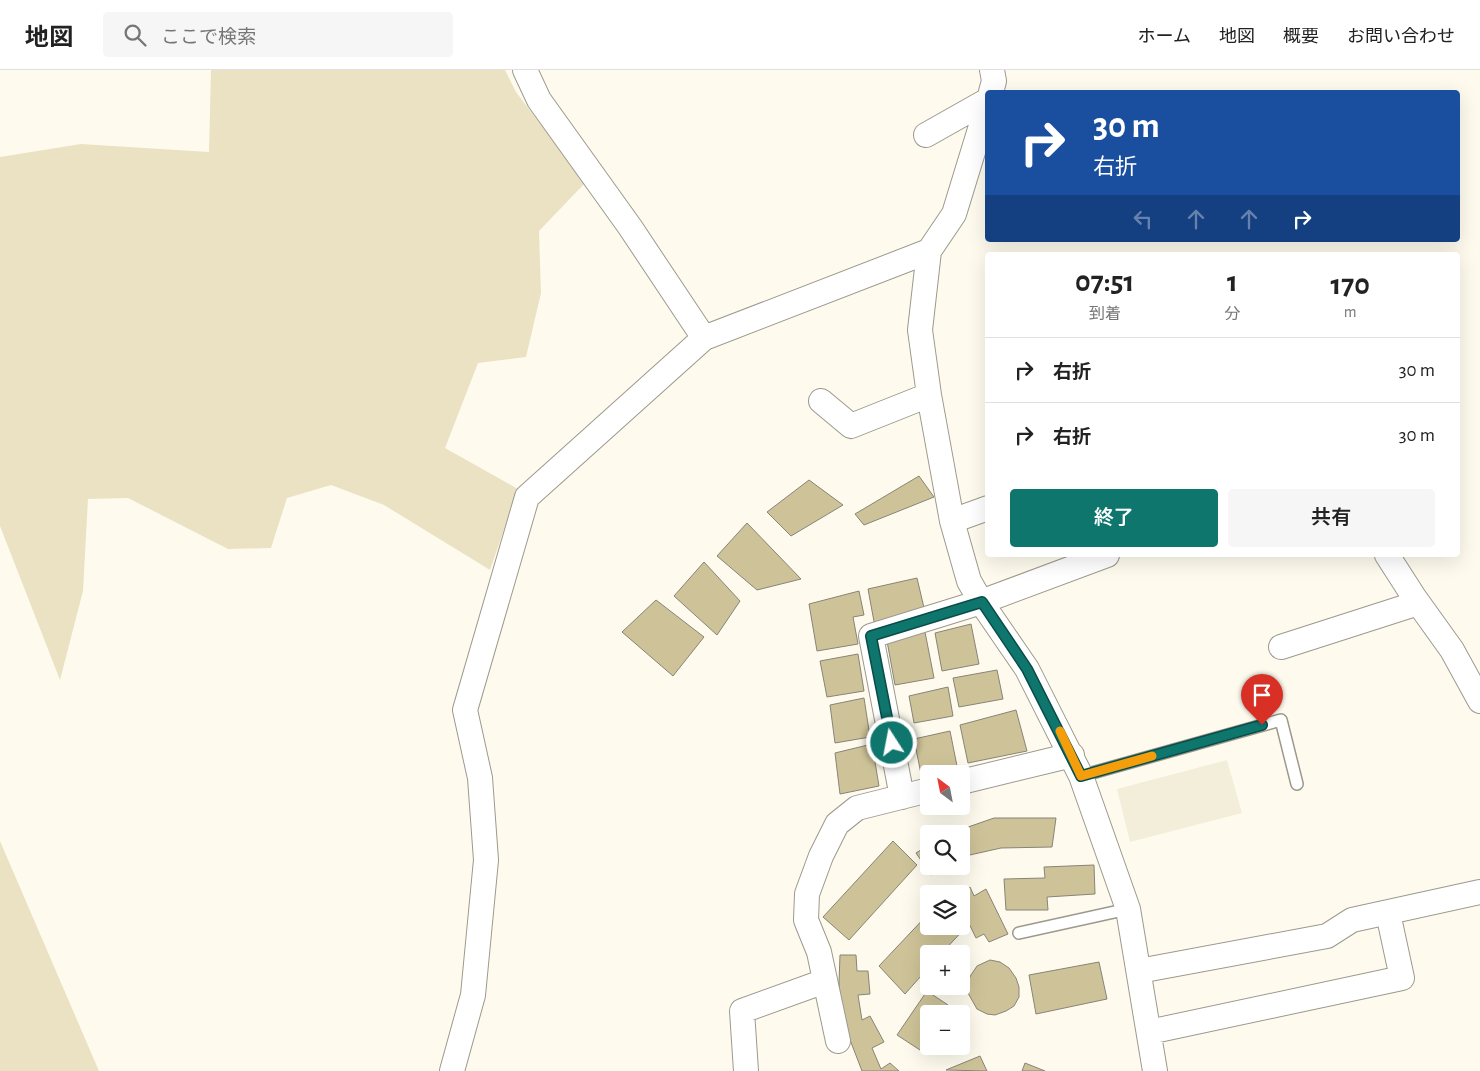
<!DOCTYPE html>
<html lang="ja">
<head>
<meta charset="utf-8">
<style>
	body { margin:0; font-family:"Alegreya Sans","Noto Sans JP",sans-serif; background:#f6f6f6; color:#222; height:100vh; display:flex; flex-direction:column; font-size:19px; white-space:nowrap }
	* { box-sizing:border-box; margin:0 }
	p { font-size:16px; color:#767676 }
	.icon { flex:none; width:28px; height:28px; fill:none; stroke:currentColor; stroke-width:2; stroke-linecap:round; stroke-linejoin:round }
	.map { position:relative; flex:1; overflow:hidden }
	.sheet { position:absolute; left:985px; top:182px; width:475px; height:305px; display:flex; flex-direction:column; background:#fff; border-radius:5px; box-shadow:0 5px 20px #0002 }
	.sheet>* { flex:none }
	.banner { position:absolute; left:985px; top:20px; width:475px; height:152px; border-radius:5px; box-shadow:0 5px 20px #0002; background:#1a4fa0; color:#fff; overflow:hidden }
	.needle { width:32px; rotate:328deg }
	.tools { position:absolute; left:920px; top:695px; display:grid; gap:10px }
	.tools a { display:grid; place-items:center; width:50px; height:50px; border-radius:5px; background:#fff; box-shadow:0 5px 20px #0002; font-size:25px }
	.pin { position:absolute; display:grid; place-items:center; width:42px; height:42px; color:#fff; margin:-51px -21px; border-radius:50% 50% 50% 0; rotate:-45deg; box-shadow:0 0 5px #0007 }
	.pin .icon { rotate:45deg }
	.me { position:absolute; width:55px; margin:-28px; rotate:349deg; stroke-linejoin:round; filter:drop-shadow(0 0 4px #0008) }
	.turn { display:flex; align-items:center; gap:18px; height:105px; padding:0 25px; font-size:22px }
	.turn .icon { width:65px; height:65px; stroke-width:2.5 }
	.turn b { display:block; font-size:35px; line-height:42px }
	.lanes { display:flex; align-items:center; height:48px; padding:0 25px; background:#0003; justify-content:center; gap:25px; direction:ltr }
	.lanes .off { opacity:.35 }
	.eta { display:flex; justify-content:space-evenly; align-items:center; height:85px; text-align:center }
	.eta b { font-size:30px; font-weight:600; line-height:35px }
	.button { display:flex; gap:10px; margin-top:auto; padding:10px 25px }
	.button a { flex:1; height:58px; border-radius:5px; background:#0f766e; color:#fff; font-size:20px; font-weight:600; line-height:58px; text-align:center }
	.button a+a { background:#f6f6f6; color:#222 }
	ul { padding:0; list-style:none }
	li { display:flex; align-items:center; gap:15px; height:65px; padding:0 25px; border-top:1px solid #e0e0e0 }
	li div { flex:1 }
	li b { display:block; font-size:19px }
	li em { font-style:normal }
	header { display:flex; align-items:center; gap:30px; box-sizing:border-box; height:70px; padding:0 25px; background:#fff; border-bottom:1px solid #e0e0e0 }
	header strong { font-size:24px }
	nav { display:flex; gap:28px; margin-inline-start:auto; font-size:18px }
	.search { width:350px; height:45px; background:#f6f6f6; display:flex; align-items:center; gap:12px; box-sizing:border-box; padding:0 18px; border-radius:5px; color:#767676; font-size:19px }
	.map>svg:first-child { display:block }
	.built { fill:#f3eeda }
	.green { fill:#eae2c3 }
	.building { fill:#cec398; stroke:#878478 }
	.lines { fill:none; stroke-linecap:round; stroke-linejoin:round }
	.service-casing { stroke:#9c998d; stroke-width:14 }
	.minor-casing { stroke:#9c998d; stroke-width:26 }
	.service { stroke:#fff; stroke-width:11 }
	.minor { stroke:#fff; stroke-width:24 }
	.route-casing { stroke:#0a4d48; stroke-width:12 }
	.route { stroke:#0f766e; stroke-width:9 }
	.slow { stroke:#f59e0b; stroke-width:9 }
</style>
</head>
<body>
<header>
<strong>地図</strong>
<div class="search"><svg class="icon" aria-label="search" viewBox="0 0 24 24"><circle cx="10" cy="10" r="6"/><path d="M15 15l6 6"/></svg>ここで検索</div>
<nav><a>ホーム</a><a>地図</a><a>概要</a><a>お問い合わせ</a></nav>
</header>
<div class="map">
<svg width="1480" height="1001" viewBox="0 0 1480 1001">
	<rect width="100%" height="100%" fill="#fefbee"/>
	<path class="built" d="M1227,690l15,53 -112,29 -13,-53z"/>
	<path class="green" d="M211,0h294l11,22 69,91 -46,48 2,62 -15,64 -48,6 -33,85 73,41 -28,81 -106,-65 -53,-20 -44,13 -16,50 -43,1 -100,-51 -40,1 -5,92 -23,89 -60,-154v-369l81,-13 128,8z
		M0,771l99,230h-99z"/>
	<path class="building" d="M919,406l15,21 -70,28 -9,-11z
		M809,410l34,25 -52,31 -24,-24z
		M747,453l54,56 -44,11 -40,-34z
		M704,492l36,39 -23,34 -43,-39z
		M917,508l8,34 -50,15 -7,-38z
		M859,521l5,24 -11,2 5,27 -41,7 -8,-47z
		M656,530l48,37 -31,39 -51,-44z
		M971,554l8,40 -37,7 -7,-38z
		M925,562l9,46 -39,7 -8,-44z
		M858,584l6,37 -37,6 -7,-36z
		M997,600l6,29 -44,8 -6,-29z
		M948,617l5,29 -39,7 -5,-27z
		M864,628l6,39 -35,6 -5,-38z
		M1016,640l11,41 -59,12 -8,-38z
		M950,661l7,35 -36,8 -7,-35z
		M872,674l7,42 -39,8 -5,-41z
		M994,748h62l-4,29 -51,1 -40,9v-23h-13z
		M893,771l24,24 -68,75 -26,-23z
		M929,775v21h17l-15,9 -15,-22z
		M1094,795l1,29 -48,3 1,13h-42l-2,-31 41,-1 -1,-11z
		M970,817l4,9 12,-7 22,45 -19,8 -5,-8 -8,4 -15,-31v-13h-1z
		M929,843v13h32v-3l5,4 -25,27h-12v13l-24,27 -26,-28z
		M840,885h16l1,16h11l2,23 -12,1 4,25 8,-4 14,26 -12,6 9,21 9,-6 9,8h-37l-15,-39 -6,-25 -2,-24z
		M990,890l10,2 9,6 7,10 3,9v10l-5,9 -8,5 -11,4 -8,-1 -10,-5 -9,-16 -1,-10 4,-8 6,-9z
		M1099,892l8,37 -71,15 -7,-39z
		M927,921l21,14 -5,9h-14v22l-9,14 -23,-15z
		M980,986l7,15 -41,-1z
		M1025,993l20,8h-23z"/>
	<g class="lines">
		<g class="service-casing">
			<path id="service" d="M1081,706l200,-56 16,64
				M1019,863l109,-24"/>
		</g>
		<g class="minor-casing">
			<path id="minor" d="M525,0l14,30 91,127 74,111
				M991,22l3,-11 -2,-11
				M926,65l62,-35
				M929,181l-9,79 9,65 23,126 17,60 12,21 46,67 54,107 47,133 27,162
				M821,331l30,25 78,-31
				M952,451l36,-13
				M1387,485l27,42 38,53 28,51
				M1281,577l137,-44
				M961,712l111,-27
				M902,727l-31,-161 110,-34 126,-47
				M1139,901l188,-35 25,-16 128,-28
				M1149,962l253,-54 -14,-65
				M838,971l-19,-89 -13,-32 1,-26 14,-38 16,-32 20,-16 72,-18
				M452,1001l21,-76 13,-135 -6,-82 -15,-68 62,-213 177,-159 225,-87 25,-37 34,-111
				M746,1001l-4,-60 83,-30"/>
		</g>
		<use href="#service" class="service"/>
		<use href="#minor" class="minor"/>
	</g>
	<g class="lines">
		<g class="route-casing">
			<path id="route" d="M892,673l-21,-107 111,-34 45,67 54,107 181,-51"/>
		</g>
		<use href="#route" class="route"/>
		<path class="slow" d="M1060,661l21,45 71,-20"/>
	</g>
</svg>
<div class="tools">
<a><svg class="needle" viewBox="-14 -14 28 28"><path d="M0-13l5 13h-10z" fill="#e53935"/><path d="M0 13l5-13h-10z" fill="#767676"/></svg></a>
<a><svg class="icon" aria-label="search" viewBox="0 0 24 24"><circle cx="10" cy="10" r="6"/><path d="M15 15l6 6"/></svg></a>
<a><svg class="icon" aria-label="layers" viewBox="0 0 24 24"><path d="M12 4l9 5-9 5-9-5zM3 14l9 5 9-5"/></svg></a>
<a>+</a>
<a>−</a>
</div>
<div class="pin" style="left:1262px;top:655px;background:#d93025"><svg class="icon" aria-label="arrive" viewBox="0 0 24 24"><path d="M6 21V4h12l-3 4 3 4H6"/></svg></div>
<svg class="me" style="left:892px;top:673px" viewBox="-20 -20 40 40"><circle r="17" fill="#0f766e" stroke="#fff" stroke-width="3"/><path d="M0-11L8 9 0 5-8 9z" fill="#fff"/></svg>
<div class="banner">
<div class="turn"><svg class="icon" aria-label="right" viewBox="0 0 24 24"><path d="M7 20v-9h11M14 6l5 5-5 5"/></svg><div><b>30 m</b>右折</div></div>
<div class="lanes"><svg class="icon off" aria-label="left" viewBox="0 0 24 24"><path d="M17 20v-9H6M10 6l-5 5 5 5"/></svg><svg class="icon off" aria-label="ahead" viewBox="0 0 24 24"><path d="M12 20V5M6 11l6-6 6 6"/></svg><svg class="icon off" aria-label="ahead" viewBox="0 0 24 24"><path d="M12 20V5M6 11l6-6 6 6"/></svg><svg class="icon" aria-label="right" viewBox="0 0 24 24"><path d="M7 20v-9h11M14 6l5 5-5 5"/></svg></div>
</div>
<section class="sheet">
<div class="eta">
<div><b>07:51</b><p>到着</p></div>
<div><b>1</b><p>分</p></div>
<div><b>170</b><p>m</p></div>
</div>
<ul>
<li><svg class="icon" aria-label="right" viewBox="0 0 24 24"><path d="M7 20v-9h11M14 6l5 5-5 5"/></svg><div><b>右折</b></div><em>30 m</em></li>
<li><svg class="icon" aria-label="right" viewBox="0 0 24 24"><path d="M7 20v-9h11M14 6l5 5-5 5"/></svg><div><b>右折</b></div><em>30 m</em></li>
</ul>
<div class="button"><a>終了</a><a>共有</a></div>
</section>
</div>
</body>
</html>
